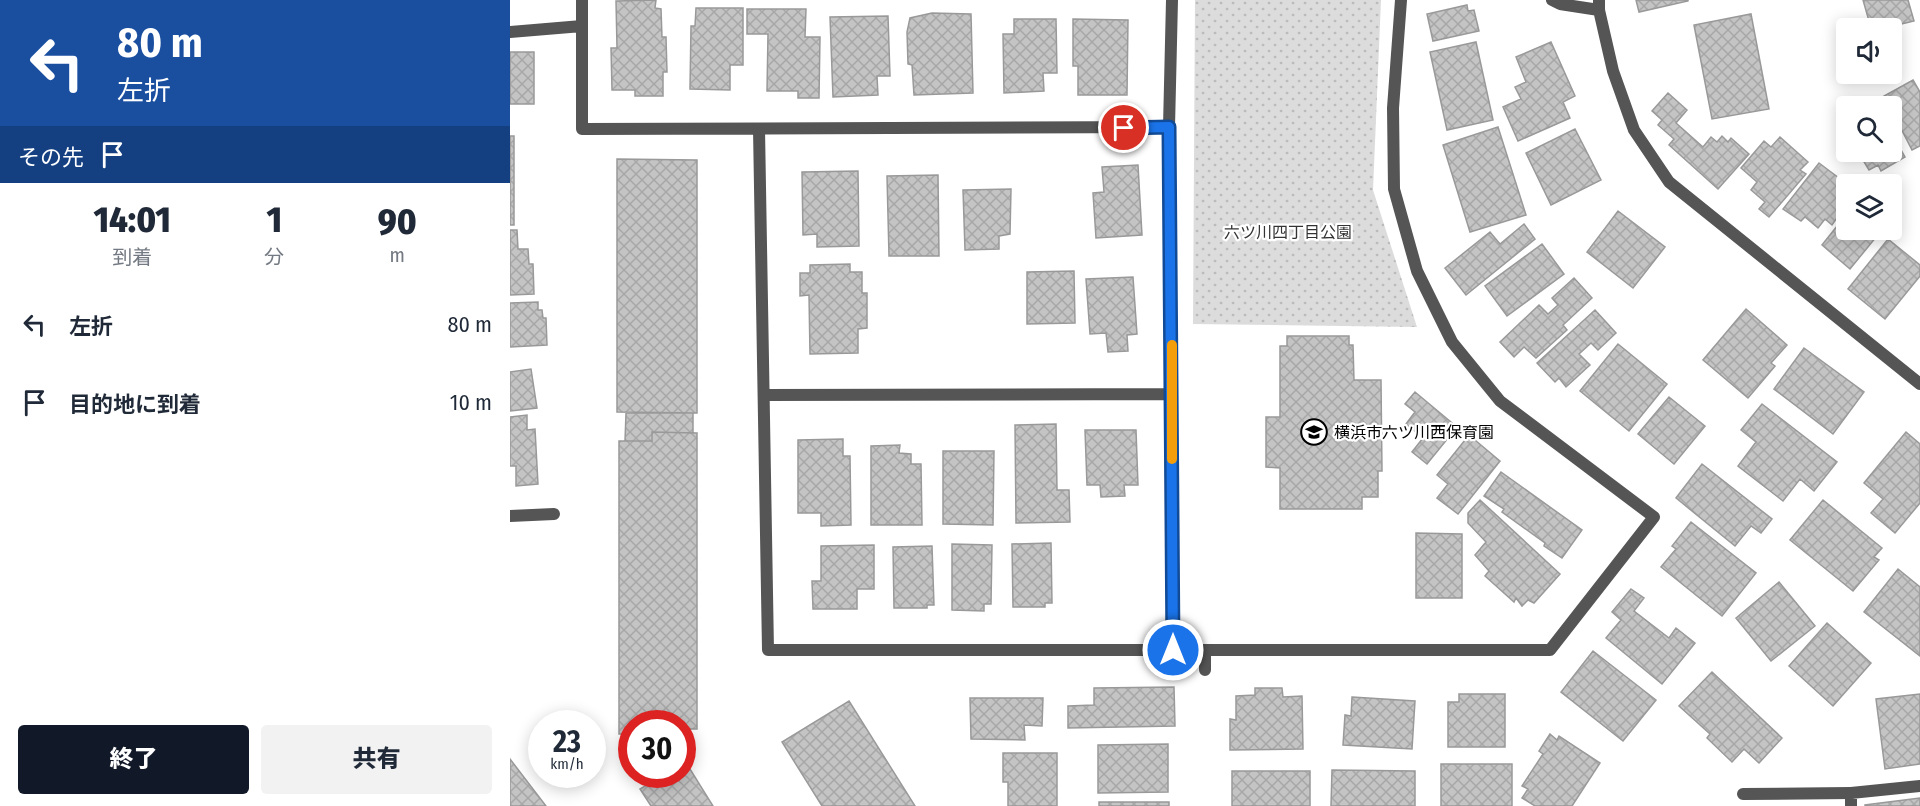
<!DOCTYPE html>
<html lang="ja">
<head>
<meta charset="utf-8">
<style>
	body { margin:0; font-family:"Fira Sans Condensed","Noto Sans JP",sans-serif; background:#f2f2f3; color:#1f2937; height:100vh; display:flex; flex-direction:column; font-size:22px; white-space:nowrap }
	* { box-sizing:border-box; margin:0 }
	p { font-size:20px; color:#747a83 }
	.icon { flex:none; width:33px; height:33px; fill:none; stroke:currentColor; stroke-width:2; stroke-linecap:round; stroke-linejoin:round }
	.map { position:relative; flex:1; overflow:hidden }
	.side { display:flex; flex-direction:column; background:#fff; width:510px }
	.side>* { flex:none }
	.banner { background:#1a4fa0; color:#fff; overflow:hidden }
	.tools { position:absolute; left:1326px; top:18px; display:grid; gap:12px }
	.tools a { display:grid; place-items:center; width:66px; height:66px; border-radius:6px; background:#fff; box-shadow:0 3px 15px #0003; font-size:30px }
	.speed { position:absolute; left:18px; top:710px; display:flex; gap:12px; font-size:30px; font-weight:700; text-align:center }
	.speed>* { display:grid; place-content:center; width:78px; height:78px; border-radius:50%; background:#fff; box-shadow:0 3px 15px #0003; line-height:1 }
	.speed small { font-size:15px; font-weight:400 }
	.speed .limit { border:9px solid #d22; background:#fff; color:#111 }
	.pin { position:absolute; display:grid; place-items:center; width:51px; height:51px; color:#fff; margin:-26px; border:3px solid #fff; border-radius:50%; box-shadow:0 2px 6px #0007 }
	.me { position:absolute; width:66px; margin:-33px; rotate:0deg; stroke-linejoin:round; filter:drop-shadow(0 0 4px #0008) }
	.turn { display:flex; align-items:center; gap:21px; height:126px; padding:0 18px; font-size:27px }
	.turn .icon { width:78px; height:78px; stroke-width:2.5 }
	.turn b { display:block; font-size:42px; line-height:51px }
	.then { display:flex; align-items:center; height:57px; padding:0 18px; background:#0003; gap:12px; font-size:22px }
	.eta { display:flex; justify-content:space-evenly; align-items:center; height:102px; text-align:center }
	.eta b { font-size:36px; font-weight:800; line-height:42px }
	.primary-button { display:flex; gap:12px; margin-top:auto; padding:12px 18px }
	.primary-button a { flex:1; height:69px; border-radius:6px; background:#111827; color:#fff; font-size:24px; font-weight:800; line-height:69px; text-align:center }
	.primary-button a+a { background:#f2f2f3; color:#1f2937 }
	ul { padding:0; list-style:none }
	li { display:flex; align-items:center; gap:18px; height:78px; padding:0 18px }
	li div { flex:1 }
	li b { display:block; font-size:22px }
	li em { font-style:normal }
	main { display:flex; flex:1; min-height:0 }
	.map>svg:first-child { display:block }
	.park { fill:url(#park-dots) }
	.building { fill:url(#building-cross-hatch); stroke:#999; stroke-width:1.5 }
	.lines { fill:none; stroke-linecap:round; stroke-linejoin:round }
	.lane { stroke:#555; stroke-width:12 }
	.street { stroke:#555; stroke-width:12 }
	.route-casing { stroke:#114b97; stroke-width:15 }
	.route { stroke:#1a73e8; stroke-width:10 }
	.slow { stroke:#f59e0b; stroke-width:10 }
	.labels { text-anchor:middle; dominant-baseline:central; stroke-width:4.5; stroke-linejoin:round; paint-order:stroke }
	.park-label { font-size:16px; fill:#333; stroke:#fff }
	.poi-label { font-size:16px; fill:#000; stroke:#fff; text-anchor:start }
</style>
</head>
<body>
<main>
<section class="side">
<div class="banner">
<div class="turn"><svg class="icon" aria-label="left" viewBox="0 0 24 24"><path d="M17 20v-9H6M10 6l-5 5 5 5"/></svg><div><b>80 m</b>左折</div></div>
<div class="then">その先<svg class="icon" aria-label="arrive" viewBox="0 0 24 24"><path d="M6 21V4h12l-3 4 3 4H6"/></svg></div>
</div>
<div class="eta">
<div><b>14:01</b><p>到着</p></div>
<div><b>1</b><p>分</p></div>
<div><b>90</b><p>m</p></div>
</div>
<ul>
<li><svg class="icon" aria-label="left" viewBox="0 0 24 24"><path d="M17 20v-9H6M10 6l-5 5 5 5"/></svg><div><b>左折</b></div><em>80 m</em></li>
<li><svg class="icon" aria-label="arrive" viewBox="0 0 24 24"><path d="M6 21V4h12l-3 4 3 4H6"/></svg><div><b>目的地に到着</b></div><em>10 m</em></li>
</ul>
<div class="primary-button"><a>終了</a><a>共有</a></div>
</section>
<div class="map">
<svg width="1410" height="806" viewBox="0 0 1410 806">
	<defs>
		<pattern id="park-dots" width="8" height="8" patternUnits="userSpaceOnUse" patternTransform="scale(1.5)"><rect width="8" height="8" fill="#dcdcdc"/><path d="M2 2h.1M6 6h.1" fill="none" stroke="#bbb" stroke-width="1.8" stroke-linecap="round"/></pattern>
		<pattern id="building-cross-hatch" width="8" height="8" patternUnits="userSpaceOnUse" patternTransform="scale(1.5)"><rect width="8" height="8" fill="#c4c4c4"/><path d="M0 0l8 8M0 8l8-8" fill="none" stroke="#a7a7a7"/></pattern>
	</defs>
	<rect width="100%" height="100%" fill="#fff"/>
	<path class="park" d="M685,0h186l-8,190 44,137 -224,-3z"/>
	<path class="building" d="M146,0l-1,8 6,1 1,28h4l1,35h-4v24h-28v-6h-23l-1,-42h6l-1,-47z
		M1126,0h52v1l-49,11z
		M1353,0h45l6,21 -29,7h-14z
		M957,5l1,6 6,-1 5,21 -46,10 -6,-27z
		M186,8h47v57h-13v25l-40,-1 1,-63h4z
		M237,9h59l-1,28h15l-1,61h-21v-7h-31l1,-57h-21z
		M422,13l39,1 2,79 -59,2 -2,-30 -4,-1 -1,-32 3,-14z
		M1241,14l18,95 -57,10 -18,-94z
		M378,16l2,60h-13l1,19 -45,2 -3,-80z
		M504,19h42l1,54h-14l1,18 -40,2 -1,-59h11z
		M563,19l55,1 -1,75h-49v-29h-5z
		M966,42l17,78 -46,10 -17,-78z
		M1041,42l24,54 -12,6 7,16 -52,23 -15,-34 18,-8 -6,-12 11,-5 -10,-25z
		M0,52h24v52h-24z
		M1403,80l7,12v54l-8,4 -20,-39v-5h-3l-5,-10z
		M1158,93l19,17 -11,13 27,24 8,-10 6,5 5,-6 6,6 3,-4 18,16 -31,35 -49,-44 5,-6 -16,-14 4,-5 -10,-9z
		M988,127l28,88 -56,17 -27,-87z
		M1065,129l26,51 -50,25 -25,-52z
		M1382,134l13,23 -24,14 -3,-6 -9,5 -11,-18h34z
		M0,136h4v89h-4z
		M1270,137l28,25 -8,8 6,4 -37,43 -10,-8 6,-7 -14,-12 6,-8 -16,-14 23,-27 7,6z
		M107,159l80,1v253l-80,-1z
		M1309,163l28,21 -1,21 -14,20 -7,-6 -7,9 -13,-11 -4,4 -18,-12z
		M628,165l4,70 -46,3 -3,-45 11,-1 -2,-25z
		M348,171l1,75 -42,1v-13l-14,1 -1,-63z
		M428,175l1,81h-50l-2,-80z
		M501,189l-1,45 -11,2v13l-34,1 -2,-60z
		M1108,211l47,36 -32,41 -46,-36z
		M1336,215v15l35,1 -31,38 -28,-24z
		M1014,224l11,15 -69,56 -21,-27 45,-36 10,12z
		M0,230h7l1,19h10l1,15h4l1,30 -24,1z
		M1378,239l32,26v11l-35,43 -37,-30z
		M1032,244l22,30 -57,42 -22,-30z
		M340,264v8h12v21h5v35l-9,1v24l-48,1 -1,-59 -9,1v-23h10v-8z
		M564,271l1,52 -48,1v-52z
		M623,277l4,57 -10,1 1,16 -20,1 -2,-19 -16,1 -4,-55z
		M1064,278l18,20 -29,27 4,5 -31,28 -12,-11 -10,10 -14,-15 39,-37 9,9 10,-9 -6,-7z
		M28,302v8h4l1,8h3l1,27 -37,2v-44z
		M1236,309l41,36 -16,18 4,3 -27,32 -45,-38z
		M1085,310l21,23 -18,17 -7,-7 -12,11 11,11 -24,22 -7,-9 -4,4 -18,-19z
		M777,336h62v9h4l1,35h27l1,91h-4v26h-16v12h-82v-41l-14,-1v-50h14v-71h7z
		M1108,344l49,40 -38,47 -49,-40z
		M1294,348l60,44 -31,42 -59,-45z
		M21,369l6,39 -27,3v-39z
		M905,392l42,35 -30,37 -15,-12 11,-14 -17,-14 9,-12 -10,-8z
		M1159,397l36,29 -31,38 -36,-30z
		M1252,404l75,58 -23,29 -14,-12 -17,22 -45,-35 18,-24 -15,-12z
		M116,413h67v20l-41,-1v9h-27z
		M17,415v15l8,-1 3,55 -22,2v-20h-6v-49z
		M546,424l1,66h12l1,32 -54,1 -1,-98z
		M575,430h51l2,55h-14l1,11 -24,1 -1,-12h-13z
		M142,432l45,1v296h-15v-6h-50v11h-13v-293h33z
		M1396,432l14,12v59l-25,30 -24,-20 12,-14 -19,-16z
		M959,435l31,26 -42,53 -21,-16 11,-14 -11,-9z
		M333,439v17h7l1,69 -30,1v-13h-23v-73z
		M390,445l-1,8 12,1v10h10l1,61h-51v-79z
		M433,451h51l-1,74 -50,-1z
		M1192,464l70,55 -11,14 -10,-7 -16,20 -59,-48z
		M991,472l81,58 -20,28 -18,-12 1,-3 -43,-31 2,-3 -20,-13z
		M970,500l80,74 -26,29 -6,-3 -6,6 -6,-8 -2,4 -29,-26 4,-5 -14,-16 11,-13 -18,-19v-10z
		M1313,500l59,48 -8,9 5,3 -26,31 -63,-51z
		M1181,522l65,51 -34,43 -61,-49 15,-18 -4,-3z
		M906,533l46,1v64h-46z
		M541,543l1,60h-7v4h-32l-1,-63z
		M442,544l40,1 -1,59h-7v7l-32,-1z
		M364,545v44h-17v20h-44l-1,-28h9v-35z
		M422,546l2,59h-7v3h-33l-1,-61z
		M1388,569l22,18v69l-56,-44z
		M1269,582l36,44 -44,35 -35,-43z
		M1121,589l13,9 -10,13 35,27 7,-10 19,15 -33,41 -56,-46 15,-18 -9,-8z
		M1317,623l44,40 -38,43 -44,-40z
		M1083,651l63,49 -33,41 -62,-49z
		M1202,672l70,66 -23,25 -15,-14 -12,13 -25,-24 3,-4 -31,-28z
		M664,687l1,39 -107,2v-22l26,-1v-17z
		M745,688h27l1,9 19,-1 1,53 -73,1v-31l6,1v-24l19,-1z
		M949,694h46v53h-57v-45h11z
		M1410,694v70l-35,5 -9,-70z
		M842,697l63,4 -3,48 -69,-4 2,-30 6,1z
		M460,698h73l-1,28 -18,-1 1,15 -54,-1z
		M339,701l66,105h-93l-40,-64z
		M1040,734l7,6 2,-4 41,27 -28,43h-37l-13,-8 6,-9 -6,-3 21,-32 -4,-3z
		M658,744v48l-70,1v-48z
		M493,753h54v53h-49v-24h-5z
		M0,759l36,47h-36z
		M175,761l28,45h-62l-11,-17 25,-15h17v-11z
		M931,764h71v42h-71z
		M822,770l83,1v35h-84z
		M722,771h78v35h-78z
		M1410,798v8h-55v-1z
		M589,802h70v4h-70z"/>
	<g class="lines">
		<path class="lane" d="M0,516l44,-2
			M1233,794l108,-1"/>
		<path class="street" d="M72,0v129l587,-2
			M662,0l-3,127 4,523
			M1042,0l8,4 39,6
			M1089,0v10l14,61 21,59 35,52 251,202
			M0,32l72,-6
			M249,129l9,521h782l104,-133 -154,-116 -48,-59 -35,-71 -23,-82 -1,-81 8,-108
			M254,395l408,-1
			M695,670v-20
			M1341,806v-13l69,-7"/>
	</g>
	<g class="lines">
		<g class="route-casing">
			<path id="route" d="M614,128l45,-1 4,523"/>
		</g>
		<use href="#route" class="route"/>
		<path class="slow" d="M662,345v114"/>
	</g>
	<defs>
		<g id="school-ring" transform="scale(1.35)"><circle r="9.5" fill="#fff" stroke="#000" stroke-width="1.5"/><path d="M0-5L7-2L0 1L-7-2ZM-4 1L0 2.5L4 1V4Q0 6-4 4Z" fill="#000"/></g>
	</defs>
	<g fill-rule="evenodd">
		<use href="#school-ring" x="804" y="432"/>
	</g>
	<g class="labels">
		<g class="park-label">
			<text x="778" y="232">六ツ川四丁目公園</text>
		</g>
		<g class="poi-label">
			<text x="824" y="432">横浜市六ツ川西保育園</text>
		</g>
	</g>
</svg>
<div class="tools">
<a><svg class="icon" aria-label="sound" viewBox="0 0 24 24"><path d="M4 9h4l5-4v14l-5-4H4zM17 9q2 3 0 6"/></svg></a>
<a><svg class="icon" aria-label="search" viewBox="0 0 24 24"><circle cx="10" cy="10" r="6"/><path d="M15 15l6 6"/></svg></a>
<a><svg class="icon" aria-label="layers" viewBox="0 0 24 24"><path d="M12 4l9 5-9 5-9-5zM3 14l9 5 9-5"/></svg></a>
</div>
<div class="speed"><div>23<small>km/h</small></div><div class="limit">30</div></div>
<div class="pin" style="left:614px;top:128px;background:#d93025"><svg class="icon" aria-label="arrive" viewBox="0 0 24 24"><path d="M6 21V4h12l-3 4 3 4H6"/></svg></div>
<svg class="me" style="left:663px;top:650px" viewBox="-20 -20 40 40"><circle r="17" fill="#1a73e8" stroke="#fff" stroke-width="3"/><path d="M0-11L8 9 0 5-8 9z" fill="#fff"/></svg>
</div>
</main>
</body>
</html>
